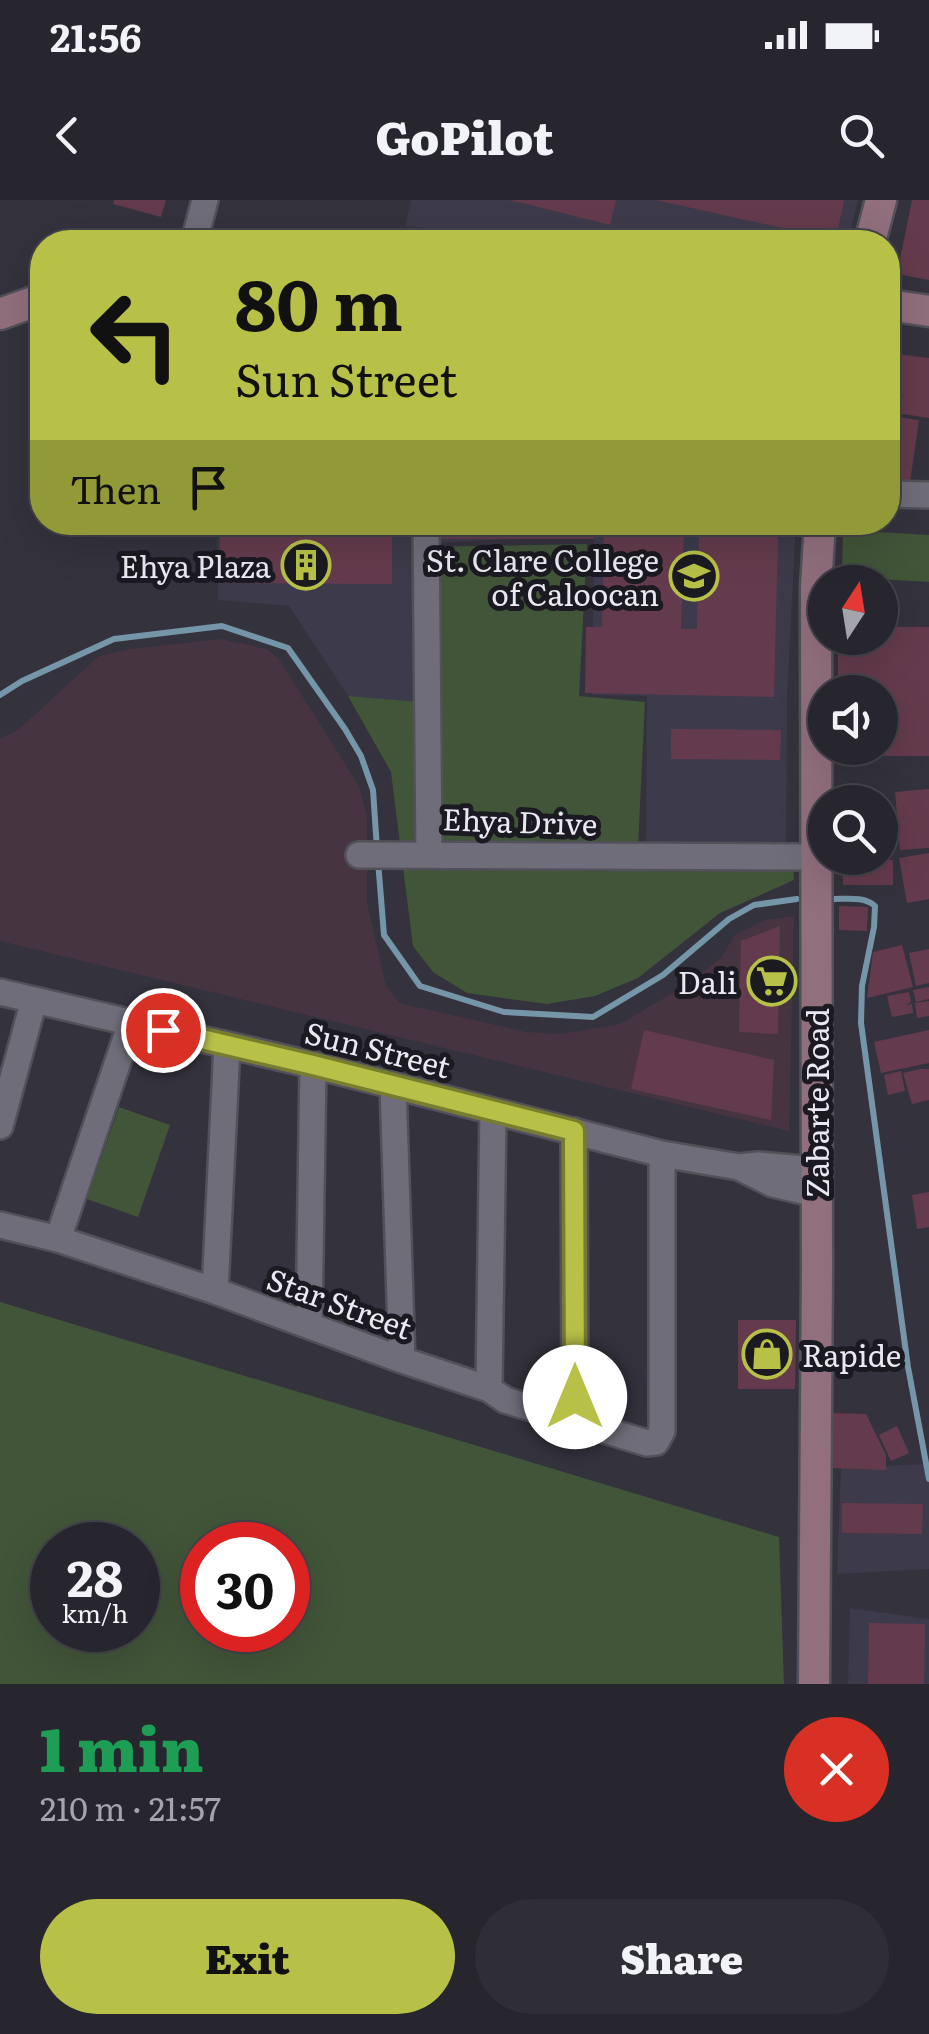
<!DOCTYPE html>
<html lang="en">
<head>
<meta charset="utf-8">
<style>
	body { margin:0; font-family:Literata,serif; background:#2f2e36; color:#f1f3f6; height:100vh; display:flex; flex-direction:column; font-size:38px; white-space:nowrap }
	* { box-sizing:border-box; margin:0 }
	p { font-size:32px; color:#a4a5aa }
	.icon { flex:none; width:55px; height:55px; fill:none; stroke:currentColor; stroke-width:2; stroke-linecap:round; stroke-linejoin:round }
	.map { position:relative; height:1484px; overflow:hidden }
	.side { display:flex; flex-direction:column; background:#27262e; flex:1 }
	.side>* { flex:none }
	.hud { position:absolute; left:30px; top:30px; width:870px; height:305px; border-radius:40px; box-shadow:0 10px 40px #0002,0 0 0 2px #43434a; background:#b7c147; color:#111; overflow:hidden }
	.needle { width:65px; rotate:12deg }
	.tools { position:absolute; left:808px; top:365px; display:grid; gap:20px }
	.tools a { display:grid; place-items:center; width:90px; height:90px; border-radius:50%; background:#27262e; box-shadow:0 10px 40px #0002,0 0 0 2px #43434a; font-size:50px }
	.speed { position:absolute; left:30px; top:1322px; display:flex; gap:20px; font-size:50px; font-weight:700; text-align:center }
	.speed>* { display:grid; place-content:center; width:130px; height:130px; border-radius:50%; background:#27262e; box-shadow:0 10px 40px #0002,0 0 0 2px #43434a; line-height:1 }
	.speed small { font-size:25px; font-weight:400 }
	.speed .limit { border:15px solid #d22; background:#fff; color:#111 }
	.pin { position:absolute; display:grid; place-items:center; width:85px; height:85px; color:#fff; margin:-42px; border:5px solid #fff; border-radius:50%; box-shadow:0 2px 10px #0007 }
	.me { position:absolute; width:110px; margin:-55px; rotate:0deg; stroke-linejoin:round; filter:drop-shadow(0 0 8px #0008) }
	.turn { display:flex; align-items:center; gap:35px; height:210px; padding:0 40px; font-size:45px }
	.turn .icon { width:130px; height:130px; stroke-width:2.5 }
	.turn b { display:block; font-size:70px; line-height:85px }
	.then { display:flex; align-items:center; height:95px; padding:0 40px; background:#0003; gap:20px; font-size:38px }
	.round { display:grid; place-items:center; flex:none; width:105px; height:105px; border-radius:52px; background:#2f2e36 }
	.headline { display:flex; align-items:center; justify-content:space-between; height:170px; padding:0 40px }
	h1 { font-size:60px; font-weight:800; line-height:75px; color:#1e9e55 }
	.primary-button { display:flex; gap:20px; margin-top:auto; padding:20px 40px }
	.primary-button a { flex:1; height:115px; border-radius:60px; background:#b7c147; color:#111; font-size:40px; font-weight:800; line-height:115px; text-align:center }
	.primary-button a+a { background:#2f2e36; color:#f1f3f6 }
	.status { display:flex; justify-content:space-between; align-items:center; height:70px; padding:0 50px; background:#27262e; direction:ltr }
	.status svg { height:28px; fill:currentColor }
	header { display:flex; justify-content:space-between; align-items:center; height:130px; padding:0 40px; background:#27262e; font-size:45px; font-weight:800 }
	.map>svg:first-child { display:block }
	.built { fill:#3d3a4b }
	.industrial { fill:#463540 }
	.green { fill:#415539; fill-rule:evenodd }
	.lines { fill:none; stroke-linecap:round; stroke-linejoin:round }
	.stream { stroke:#7595a8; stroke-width:6 }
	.building { fill:#643b4c }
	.street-casing { stroke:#525059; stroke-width:30 }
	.secondary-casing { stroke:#525059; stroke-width:35 }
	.street { stroke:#6f6d79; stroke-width:25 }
	.secondary { stroke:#916f7d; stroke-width:30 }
	.route-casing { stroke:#777d2e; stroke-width:25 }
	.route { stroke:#b7c147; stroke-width:18 }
	.labels { text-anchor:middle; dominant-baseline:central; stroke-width:10; stroke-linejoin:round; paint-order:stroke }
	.poi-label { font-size:30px; fill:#eae8f0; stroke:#1b1a20; text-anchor:end }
	.street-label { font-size:30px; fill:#eae8f0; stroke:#1b1a20 }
</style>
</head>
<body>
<div class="status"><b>21:56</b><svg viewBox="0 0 49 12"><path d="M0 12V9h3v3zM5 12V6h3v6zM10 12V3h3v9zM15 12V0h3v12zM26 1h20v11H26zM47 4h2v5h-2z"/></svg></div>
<header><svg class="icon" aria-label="back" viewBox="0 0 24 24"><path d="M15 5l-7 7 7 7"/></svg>GoPilot<svg class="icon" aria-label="search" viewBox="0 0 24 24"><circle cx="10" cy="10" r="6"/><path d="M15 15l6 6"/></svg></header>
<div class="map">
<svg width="929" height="1484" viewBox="0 0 929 1484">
	<rect width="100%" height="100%" fill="#34323d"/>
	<path class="built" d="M411,0h447l-10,42h-265l-178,-16z
		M217,323h202v180l-71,-7 -59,-90 -71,-6z
		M437,323h359l-9,174 -1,148 -140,-1 1,-148 -55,-1 2,-160 -157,8z
		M929,1264v105l-92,5 4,-106z
		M850,1408l79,11v65h-81z"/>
	<path class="industrial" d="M221,439l46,10 12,10 80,127 8,31v86l19,83 13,17 127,29 35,2 59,-10 68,-40 33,-26 14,-23 30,-15 29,-4 -5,215 -789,-190v-202l19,-10 80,-73 31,-7z"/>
	<path class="green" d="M843,330l86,5v47l-87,-5z
		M587,344l-8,152 66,6 -7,145 154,3 2,30 -74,33 -82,65 -43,18 -48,8 -80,-11 -34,-21 -20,-26 -22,-174 -43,-76 71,6v-155z
		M119,907l51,18 -32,92 -51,-18z
		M0,1102l779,235 5,147h-784zM52,1345h86v85h-86zM202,1345h86v85h-86z"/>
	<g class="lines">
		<path class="stream" d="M0,495l22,-14 92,-42 108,-13 66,22 57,81 16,27 12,34 4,59
			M378,661l6,74 36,51 84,26 89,5 70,-42 66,-56 25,-14 43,-6
			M832,699c14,0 33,-3 43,7l-1,21 -12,59 -1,37 47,344 21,112"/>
	</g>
	<path class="building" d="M114,0h52l-5,17 -48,-13z
		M510,0h106l-6,25z
		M656,0h188l-8,40z
		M912,0h17v80l-32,-6z
		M888,153l41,5v60l-39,-6 2,-17 16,1 -20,-3z
		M888,216l6,1 -4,38 -2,-1z
		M897,217l22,3 -10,69 -21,-5v-12h2z
		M220,322h172v62l-172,-1z
		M439,322h156l-1,17h-155z
		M604,322l80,2 -3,105h16l2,-95 79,2 -4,161 -189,-4 1,-66h16z
		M880,427h49v129h-91v-8h42v-56h-42v-54h42z
		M671,529l110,1 -1,30 -109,-1z
		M929,589v59l-29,2 -5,-58z
		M891,620l1,18 -12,1v-18z
		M880,652h5v8h8v25h-50l-1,-27h38z
		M929,653v46l-22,4 -8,-45z
		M839,706l29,1 -1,24 -28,-1z
		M780,726l-2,108 -39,-2 2,-91z
		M902,745l11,42 -46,11 6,-46z
		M929,749v34l-13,3 -7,-33z
		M929,787v12l-13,3 -3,-12z
		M909,792l2,10 -5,3 6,-1 1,9 -21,4 -5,-21z
		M929,801v15l-12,2 -2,-15z
		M644,830l130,30 -3,60 -140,-31z
		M929,830v33l-48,10 -7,-31z
		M920,869h9v31l-17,4 -9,-31z
		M901,871l4,20 -17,4 -4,-20z
		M929,992v35l-12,2 -5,-34z
		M738,1120h58l-1,69h-57z
		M831,1213l35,1 20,41v15l-56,-2z
		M897,1226l12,27 -18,8 -12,-26z
		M842,1303l81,1 -1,30 -80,-1z
		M869,1423l56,1 -1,60h-56z"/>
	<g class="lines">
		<g class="street-casing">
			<path id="street" d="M194,42l11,-42
				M888,294l41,1
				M426,322l3,333
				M359,655l456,2
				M0,792l313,73 349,89 77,13 19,-2 58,5
				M393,885l9,275
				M0,926l34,-126
				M574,931l1,291
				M739,967l34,17 43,10
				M0,1025l58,14 157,52 187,69 87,29 16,11 142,43 9,-1 6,-11v-277
				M58,1039l73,-216
				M215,1091l12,-246
				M309,1124l4,-259
				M489,1189l4,-278"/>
		</g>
		<g class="secondary-casing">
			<path id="secondary" d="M870,42l11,-42
				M888,105l41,6
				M0,114l42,-15
				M814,1484l3,-414 -1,-684 4,-64"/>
		</g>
		<use href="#street" class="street"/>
		<use href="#secondary" class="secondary"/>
	</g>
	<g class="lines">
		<g class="route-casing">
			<path id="route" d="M163,830l150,35 261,66 1,266"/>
		</g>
		<use href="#route" class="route"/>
	</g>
	<defs>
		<g id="building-ring" transform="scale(2.5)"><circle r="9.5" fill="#1b1a20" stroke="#b7c147" stroke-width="1.5"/><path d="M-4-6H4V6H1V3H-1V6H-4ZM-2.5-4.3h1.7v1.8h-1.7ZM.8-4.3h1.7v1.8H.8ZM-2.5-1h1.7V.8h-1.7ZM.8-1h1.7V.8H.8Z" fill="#b7c147"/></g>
		<g id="university-ring" transform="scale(2.5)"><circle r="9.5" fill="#1b1a20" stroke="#b7c147" stroke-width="1.5"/><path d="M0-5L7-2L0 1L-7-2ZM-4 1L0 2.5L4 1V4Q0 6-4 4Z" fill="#b7c147"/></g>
		<g id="supermarket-ring" transform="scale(2.5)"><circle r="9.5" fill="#1b1a20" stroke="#b7c147" stroke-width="1.5"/><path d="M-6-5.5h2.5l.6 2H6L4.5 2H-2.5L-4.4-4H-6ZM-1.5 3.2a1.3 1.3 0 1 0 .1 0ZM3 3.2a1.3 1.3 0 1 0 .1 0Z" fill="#b7c147"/></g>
		<g id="shop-ring" transform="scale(2.5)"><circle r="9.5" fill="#1b1a20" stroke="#b7c147" stroke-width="1.5"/><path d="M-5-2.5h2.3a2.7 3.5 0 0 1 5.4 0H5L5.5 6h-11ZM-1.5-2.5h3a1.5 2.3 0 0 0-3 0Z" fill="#b7c147"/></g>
	</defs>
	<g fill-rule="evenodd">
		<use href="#building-ring" x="306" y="365"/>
		<use href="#university-ring" x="694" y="376"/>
		<use href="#supermarket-ring" x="772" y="781"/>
		<use href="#shop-ring" x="767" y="1154"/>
	</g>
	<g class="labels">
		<g class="poi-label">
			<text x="659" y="359">St. Clare College<tspan x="659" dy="34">of Caloocan</tspan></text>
			<text x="271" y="365">Ehya Plaza</text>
			<text x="737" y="781">Dali</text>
			<text x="802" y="1154" text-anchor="start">Rapide</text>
		</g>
		<g class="street-label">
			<text transform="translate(520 620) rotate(2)">Ehya Drive</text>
			<text transform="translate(378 848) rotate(14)">Sun Street</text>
			<text transform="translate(816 903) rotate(-90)">Zabarte Road</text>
			<text transform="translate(340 1102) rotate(20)">Star Street</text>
		</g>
	</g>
</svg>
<div class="tools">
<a><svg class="needle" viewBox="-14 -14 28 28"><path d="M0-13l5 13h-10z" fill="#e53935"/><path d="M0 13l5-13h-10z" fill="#a4a5aa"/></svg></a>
<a><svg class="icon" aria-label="sound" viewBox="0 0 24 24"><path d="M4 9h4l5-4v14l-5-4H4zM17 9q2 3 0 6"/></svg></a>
<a><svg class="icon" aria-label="search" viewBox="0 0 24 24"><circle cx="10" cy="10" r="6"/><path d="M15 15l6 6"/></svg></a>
</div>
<div class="speed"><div>28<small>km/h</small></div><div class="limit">30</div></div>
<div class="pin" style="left:163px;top:830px;background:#d93025"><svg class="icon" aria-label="arrive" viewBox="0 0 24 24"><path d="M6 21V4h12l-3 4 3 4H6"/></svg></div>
<svg class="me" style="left:575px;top:1197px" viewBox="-20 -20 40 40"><circle r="19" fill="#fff"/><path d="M0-13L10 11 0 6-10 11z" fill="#b7c147"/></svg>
<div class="hud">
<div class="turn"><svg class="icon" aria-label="left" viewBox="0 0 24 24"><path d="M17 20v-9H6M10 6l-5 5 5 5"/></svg><div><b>80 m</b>Sun Street</div></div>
<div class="then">Then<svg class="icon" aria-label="arrive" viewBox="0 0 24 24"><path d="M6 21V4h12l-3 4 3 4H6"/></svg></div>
</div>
</div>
<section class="side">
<div class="headline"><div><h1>1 min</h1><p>210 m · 21:57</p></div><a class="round" style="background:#d93025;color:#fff"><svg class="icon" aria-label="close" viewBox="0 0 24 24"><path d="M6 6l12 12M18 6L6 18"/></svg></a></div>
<div class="primary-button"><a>Exit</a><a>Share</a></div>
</section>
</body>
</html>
